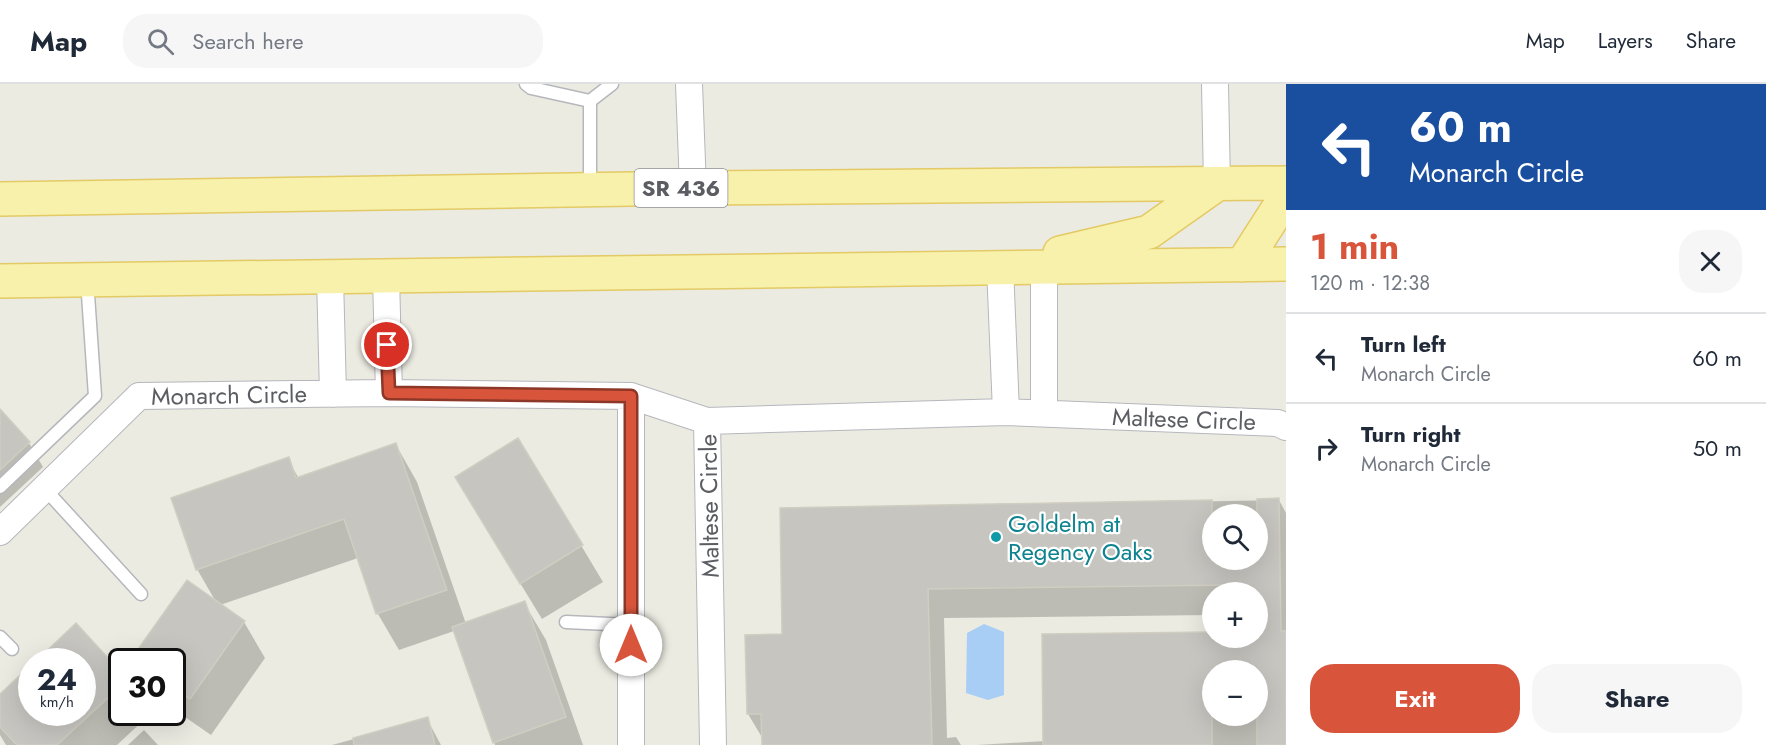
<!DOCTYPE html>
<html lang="en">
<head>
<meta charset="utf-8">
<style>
	body { margin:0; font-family:Jost,sans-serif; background:#f6f6f7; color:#1f2937; height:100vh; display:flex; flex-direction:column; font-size:22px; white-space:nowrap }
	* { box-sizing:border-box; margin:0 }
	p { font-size:20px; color:#747a83 }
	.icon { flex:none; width:33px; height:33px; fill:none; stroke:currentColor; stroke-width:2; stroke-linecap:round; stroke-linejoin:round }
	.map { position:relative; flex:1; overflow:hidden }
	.side { display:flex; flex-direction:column; background:#fff; width:480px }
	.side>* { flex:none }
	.hud { background:#1a4fa0; color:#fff; overflow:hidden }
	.tools { position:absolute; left:1202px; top:420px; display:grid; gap:12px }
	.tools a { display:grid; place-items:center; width:66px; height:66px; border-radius:50%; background:#fff; box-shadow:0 6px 24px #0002; font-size:30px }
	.speed { position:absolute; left:18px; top:564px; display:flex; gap:12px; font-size:30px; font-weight:700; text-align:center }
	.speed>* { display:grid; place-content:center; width:78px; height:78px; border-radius:50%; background:#fff; box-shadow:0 6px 24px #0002; line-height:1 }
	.speed small { font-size:15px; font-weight:400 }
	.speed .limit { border:3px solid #111; border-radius:9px; background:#fff; color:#111 }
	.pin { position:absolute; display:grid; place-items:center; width:51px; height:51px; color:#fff; margin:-26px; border:3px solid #fff; border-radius:50%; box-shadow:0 2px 6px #0007 }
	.me { position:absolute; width:66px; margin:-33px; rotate:0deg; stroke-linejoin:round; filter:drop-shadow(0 0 4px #0008) }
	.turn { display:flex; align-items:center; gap:21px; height:126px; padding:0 24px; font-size:27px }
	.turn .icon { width:78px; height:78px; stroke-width:2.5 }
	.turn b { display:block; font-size:42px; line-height:51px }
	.round { display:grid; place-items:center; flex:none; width:63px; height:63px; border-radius:24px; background:#f6f6f7 }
	.headline { display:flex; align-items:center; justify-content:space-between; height:102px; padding:0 24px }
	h1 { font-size:36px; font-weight:700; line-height:45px; color:#d8553c }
	.cta { display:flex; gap:12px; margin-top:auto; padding:12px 24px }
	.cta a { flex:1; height:69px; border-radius:24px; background:#d8553c; color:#fff; font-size:24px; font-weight:700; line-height:69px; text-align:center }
	.cta a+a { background:#f6f6f7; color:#1f2937 }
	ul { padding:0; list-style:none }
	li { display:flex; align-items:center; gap:18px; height:90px; padding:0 24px; border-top:2px solid #e0e1e3 }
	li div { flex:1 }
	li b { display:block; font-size:22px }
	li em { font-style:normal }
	header { display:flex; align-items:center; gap:36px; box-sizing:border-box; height:84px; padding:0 30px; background:#fff; border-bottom:2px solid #e0e1e3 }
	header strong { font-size:28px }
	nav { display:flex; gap:33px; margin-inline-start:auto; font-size:21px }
	.search { width:420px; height:54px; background:#f6f6f7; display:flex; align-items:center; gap:15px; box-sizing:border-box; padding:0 21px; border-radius:24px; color:#747a83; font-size:22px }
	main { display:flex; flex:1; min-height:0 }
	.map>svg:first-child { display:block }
	.water { fill:#a8cef6 }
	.shadow { fill:#0003; fill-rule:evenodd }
	.building { fill:#c7c5c0; stroke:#d0cdc1; stroke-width:1.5 }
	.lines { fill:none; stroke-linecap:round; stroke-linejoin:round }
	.lane-casing { stroke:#b5b7bc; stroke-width:15 }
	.street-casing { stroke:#b5b7bc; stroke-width:28 }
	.primary-casing { stroke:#e3ca64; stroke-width:36 }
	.lane { stroke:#fff; stroke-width:12 }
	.street { stroke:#fff; stroke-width:26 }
	.primary { stroke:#f7f1ac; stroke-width:33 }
	.route-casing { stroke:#8c3727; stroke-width:15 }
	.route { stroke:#d8553c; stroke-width:10 }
	.culture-dot { fill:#0f9aa8; stroke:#fff; stroke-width:2 }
	.labels { text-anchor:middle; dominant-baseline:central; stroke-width:4.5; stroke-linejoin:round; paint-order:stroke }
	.shield { fill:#fff; stroke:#8c8e91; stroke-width:1.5 }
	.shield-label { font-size:22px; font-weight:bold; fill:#5b5d62 }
	.street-label { font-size:24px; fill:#5b5d62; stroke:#fff }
	.culture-label { font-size:24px; fill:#0d838f; stroke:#fff; text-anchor:start }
</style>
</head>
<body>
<header>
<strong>Map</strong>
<div class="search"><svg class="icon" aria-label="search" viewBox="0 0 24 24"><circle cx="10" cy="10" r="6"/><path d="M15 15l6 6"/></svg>Search here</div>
<nav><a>Map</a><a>Layers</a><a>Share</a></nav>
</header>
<main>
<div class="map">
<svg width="1286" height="661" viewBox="0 0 1286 661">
	<rect width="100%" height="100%" fill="#ecebe2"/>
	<path class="water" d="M984,540l20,8v63l-16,5 -22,-7 1,-60z"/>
	<path class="shadow" d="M0,327l29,32 14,24 -43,40z
		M518,356l85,142 -61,37 -64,-105z
		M396,361l21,37 49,142 58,-21 22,37 37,105h-88l-41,-114 -55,19 -21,-36 -20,-56 -138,47 24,17 21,36 -54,77 -39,-27v-46l44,-60 -19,-33 91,-110 11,20z
		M1279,416l7,13v232h-309l68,-4 167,-108v5h45v-46h-45v23l-268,3 3,120 9,-1 5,8h-198v-6l-15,-25 35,-79 -2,-126zM1212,430h45v46h-45zM1212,586h45v46h-45z
		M75,541l47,50v37h23l2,5 -30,28h-111l-6,-10v-39l32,16h50v-50z
		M427,635l14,26h-109z
		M144,646l14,15h-30z"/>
	<path class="building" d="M0,325l30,33 -30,28z
		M518,354l65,107 -63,39 -65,-107z
		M396,359l51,147 -71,24 -32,-95 -148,51 -25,-72 118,-41 7,21z
		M1279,414l2,133h5v114h-29v-75h-45v75h-169l-1,-111 170,-2v6h45v-46h-27v-7l-302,4 4,156h-170l-1,-31h-14l-2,-79 37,-1 -2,-126 432,-8v60h45v-61z
		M187,496l58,41 -55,78 -18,-12v-25h-43z
		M525,517l41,116 -73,26 -41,-116z
		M76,539l46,50v12l-65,60h-40l-17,-18v-33l32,-30v48h50v-50h-47z
		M428,633l7,28h-81l-1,-7z"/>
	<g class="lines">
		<g class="lane-casing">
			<path id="lane" d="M526,0l5,4 59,13v87
				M590,17l22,-17
				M0,403l95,-91 -8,-116
				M44,404l97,106
				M566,538l65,3
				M0,553l12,12"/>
		</g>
		<g class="street-casing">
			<path id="street" d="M689,0l4,104
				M1215,0l2,100
				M1044,182v147
				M1000,183l6,145
				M386,192l3,117
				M330,193l3,117
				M631,312l76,25
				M0,448l139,-136 250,-3 242,3v349
				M713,661l-6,-324 299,-9 272,11 8,4"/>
		</g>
		<g class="primary-casing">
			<path id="primary" d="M0,115l693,-11 593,-5
				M1060,169l89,-21 68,-48
				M1242,181l34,-53 10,-2
				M0,197l1286,-17"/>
		</g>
		<use href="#lane" class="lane"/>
		<use href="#street" class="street"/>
		<use href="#primary" class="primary"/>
	</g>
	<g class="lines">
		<g class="route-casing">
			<path id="route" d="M387,261l2,48 242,3v249"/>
		</g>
		<use href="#route" class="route"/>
	</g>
	<circle class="culture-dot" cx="996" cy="453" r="6"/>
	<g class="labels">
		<rect class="shield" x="634.5" y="85" width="93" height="38" rx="4.5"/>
		<g class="shield-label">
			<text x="681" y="104">SR 436</text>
		</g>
		<g class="street-label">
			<text transform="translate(229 311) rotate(-1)">Monarch Circle</text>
			<text transform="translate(1184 335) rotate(2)">Maltese Circle</text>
			<text transform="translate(709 422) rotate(-91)">Maltese Circle</text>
		</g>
		<g class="culture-label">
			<text x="1008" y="439">Goldelm at<tspan x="1008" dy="28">Regency Oaks</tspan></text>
		</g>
	</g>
</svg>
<div class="tools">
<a><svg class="icon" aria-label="search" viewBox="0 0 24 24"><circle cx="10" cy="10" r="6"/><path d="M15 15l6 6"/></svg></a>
<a>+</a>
<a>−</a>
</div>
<div class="speed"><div>24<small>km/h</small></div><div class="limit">30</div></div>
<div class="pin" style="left:387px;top:261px;background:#d93025"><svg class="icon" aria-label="arrive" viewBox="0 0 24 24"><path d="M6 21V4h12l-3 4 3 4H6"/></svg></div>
<svg class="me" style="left:631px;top:561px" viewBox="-20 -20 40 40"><circle r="19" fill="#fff"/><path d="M0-13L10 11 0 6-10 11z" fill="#d8553c"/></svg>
</div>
<section class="side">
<div class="hud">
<div class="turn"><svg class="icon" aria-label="left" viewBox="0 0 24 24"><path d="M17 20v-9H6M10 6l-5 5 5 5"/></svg><div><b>60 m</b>Monarch Circle</div></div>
</div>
<div class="headline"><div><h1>1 min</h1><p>120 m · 12:38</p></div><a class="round"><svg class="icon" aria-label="close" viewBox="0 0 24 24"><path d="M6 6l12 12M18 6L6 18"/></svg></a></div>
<ul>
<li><svg class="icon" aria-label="left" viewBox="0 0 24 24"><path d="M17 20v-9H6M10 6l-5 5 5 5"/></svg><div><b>Turn left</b><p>Monarch Circle</p></div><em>60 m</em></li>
<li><svg class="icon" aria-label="right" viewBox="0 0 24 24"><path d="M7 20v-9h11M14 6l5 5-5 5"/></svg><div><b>Turn right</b><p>Monarch Circle</p></div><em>50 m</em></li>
</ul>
<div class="cta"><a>Exit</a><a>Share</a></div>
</section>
</main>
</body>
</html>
